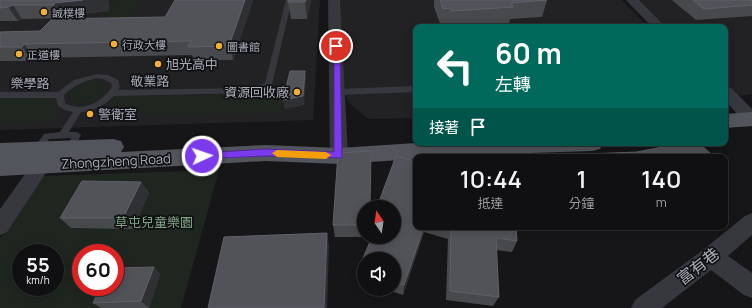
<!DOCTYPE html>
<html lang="zh-TW">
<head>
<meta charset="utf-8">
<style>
	body { margin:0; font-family:Manrope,"Noto Sans TC",sans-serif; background:#19191b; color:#f1f3f6; height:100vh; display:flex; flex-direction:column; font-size:15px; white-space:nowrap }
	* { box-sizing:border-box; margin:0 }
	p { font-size:13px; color:#9c9d9f }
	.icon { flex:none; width:22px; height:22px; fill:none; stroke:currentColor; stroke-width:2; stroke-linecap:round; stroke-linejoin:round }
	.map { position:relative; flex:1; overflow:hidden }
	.panel { position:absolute; left:413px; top:154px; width:315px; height:76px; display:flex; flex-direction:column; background:#101012; border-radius:8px; box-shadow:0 2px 10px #0003,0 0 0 1px #303032 }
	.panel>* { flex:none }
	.banner { position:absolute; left:413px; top:24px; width:315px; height:122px; border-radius:8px; box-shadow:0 2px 10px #0003,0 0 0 1px #303032; background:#00695c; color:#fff; overflow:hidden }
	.needle { width:26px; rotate:347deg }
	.buttons { position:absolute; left:357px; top:200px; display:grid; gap:8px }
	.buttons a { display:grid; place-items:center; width:44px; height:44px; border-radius:50%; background:#101012; box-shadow:0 2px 10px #0003,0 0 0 1px #303032; font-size:20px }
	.speed { position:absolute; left:12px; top:244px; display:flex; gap:8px; font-size:20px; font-weight:700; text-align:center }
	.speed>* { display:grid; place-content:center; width:52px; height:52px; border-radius:50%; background:#101012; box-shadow:0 2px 10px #0003,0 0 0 1px #303032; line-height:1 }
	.speed small { font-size:10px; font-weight:400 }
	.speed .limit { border:6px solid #d22; background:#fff; color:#111 }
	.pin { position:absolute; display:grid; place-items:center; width:34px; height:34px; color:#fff; margin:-17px; border:2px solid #fff; border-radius:50%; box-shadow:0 1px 4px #0007 }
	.me { position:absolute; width:44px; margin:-22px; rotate:87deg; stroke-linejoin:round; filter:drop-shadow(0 0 3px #0008) }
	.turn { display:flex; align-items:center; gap:14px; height:84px; padding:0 16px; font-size:18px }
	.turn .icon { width:52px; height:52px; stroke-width:2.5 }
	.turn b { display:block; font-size:28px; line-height:34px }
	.then { display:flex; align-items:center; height:38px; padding:0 16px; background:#0003; gap:8px; font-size:15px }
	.eta { display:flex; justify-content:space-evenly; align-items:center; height:68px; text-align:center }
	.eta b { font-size:24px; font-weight:600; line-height:28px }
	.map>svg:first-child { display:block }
	.built { fill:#222225 }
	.green { fill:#1e261f; fill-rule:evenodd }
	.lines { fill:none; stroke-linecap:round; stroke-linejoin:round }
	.lane { fill:#37383d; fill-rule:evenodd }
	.street { fill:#37383d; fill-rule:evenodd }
	.primary { fill:#53555c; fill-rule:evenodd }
	.wall { fill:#47494d }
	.shaded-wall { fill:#2f3033 }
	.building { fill:#525359; stroke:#5f6168 }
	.route { fill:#7c3aed; stroke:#51269a }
	.slow { fill:#f59e0b }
	.poi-dot { fill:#f2b134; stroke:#111113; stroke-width:1.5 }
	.labels { text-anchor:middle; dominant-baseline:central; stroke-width:3.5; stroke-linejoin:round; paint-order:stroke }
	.far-poi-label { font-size:11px; fill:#a8adb8; stroke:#111113; text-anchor:start }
	.poi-label { font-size:13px; fill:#a8adb8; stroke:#111113; text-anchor:start }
	.street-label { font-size:13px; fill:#a8adb8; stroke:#111113 }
	.park-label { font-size:13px; fill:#7fa381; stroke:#111113 }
	.near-street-label { font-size:16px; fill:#a8adb8; stroke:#111113 }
</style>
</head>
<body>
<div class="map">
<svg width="752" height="308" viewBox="0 0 752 308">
	<rect width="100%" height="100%" fill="#161618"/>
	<path class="built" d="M0,0h320l-7,120 -313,10z
		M335,0h287l26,27h-232v91l-48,1 -20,-17 -13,-41z
		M639,0h113v94l-14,2 -13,-13v-56h-58z"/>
	<path class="green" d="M114,0h29l-15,23 -33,1z
		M93,80l14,3 1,6c-8,12 -23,17 -37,13l-2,-7c5,-9 14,-13 24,-15z
		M277,85h11l-6,28 -178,1 11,-18 132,-1z
		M56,98v23l-56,1v-23z
		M219,170l-38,138h-181v-70l40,-62zM21,253h34v34h-34zM81,253h34v34h-34z"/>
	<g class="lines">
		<path class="lane" d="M286,0h6l-20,84 -1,2 -19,7 -138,3c-9,9 -20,15 -33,16l-12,20h8l4,3 -8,15h-6l-1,-2 5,-10 -22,1 -9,12 -3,1 -4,-3 11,-15 16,-2 13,-20 -8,-2 -7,-4 -2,-8h-56v-6h58l16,-12 23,-6 11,1 10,5 2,7 -2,3 130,-2 17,-5zM97,78l6,1 8,4 1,4c-10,15 -30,26 -47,16l-1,-8c9,-9 20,-14 33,-17z
			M416,86v6l-78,3 -4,-3 4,-3z"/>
		<path class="street" d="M328,0h12l8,156 -3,5 -6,2 -6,-2 -3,-5z
			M626,0h13l27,27h-14z
			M725,87l6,1 21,21v16l-6,-2 -21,-22z
			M49,147l6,2 3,5 -3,5 -48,73 -7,3v-26l43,-60z
			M752,213v22l-24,21 24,17v25l-8,-3 -33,-25 -49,38h-31l4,-8 68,-50 42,-34z"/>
		<path class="primary" d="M752,112v14l-27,2v-14z
			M113,139l8,2 3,6 -3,5 145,-7 73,3 77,-5h187l-3,6 -8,2 -176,6v2l-77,5 -73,-3 -266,15v-33z"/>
	</g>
	<path class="wall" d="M0,0l109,2v9l-46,5v2l-41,1 -4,2h-18z
		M175,0h78l-20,60h-39l-2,-5 -157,3 -2,3h-33v-29l40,-1 125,-14z
		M288,0h23l-4,19h-16l-3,-17z
		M434,0h113l-5,17 -32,2 -1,5 -51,3h-9l-1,-2 -7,1 -7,-19z
		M672,0h80v16l-56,4z
		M396,156l20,5v66h100l1,14 -5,11 -16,-2 3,47 -6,9 -47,-6 2,-61 -24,-7 -21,63 -18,-6h9v-30h-30v23l-5,-2 -1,-10 14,-33h22v-30h-17z
		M141,182l8,11 -16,36 -62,-1 -11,-10z
		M364,207v30h-29l-2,-12z
		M154,267l6,7 -11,34h-48l-8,-5z"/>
	<path class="shaded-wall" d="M83,0h25l1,2v9l-46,5v2l-9,-13v-2z
		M245,0h8v1l-20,59 -4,-14z
		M306,0h5l-4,19 -2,-17z
		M13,5l9,14 -4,2 -10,-14z
		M24,44l11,14 -2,3 -11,-14z
		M305,71l1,8 -2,26 -19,4 -2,-9z
		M141,182l8,11 -16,36 -10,-11z
		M424,227h1l-1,5 -21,63 1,-10z
		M327,233l2,13 -2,62h-3z
		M154,267l6,7 -11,34 -8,-7z"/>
	<path class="building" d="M0,0h83l-29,3v2h-41l-5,2 -8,1z
		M175,0h70l-16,46 -41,1 3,-6 -167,3 -2,3h-22v-15l40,-1 12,-12 113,-2z
		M288,0h18l-1,2h-17z
		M440,0h107l-36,3 2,4 -61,4 -2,-3 -7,1z
		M693,0h59v5l-48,4z
		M290,71h15l-2,25 -20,4z
		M683,143h16l15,14h-126l-2,-3 51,-2z
		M371,151l-1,56h-6v18h-31l5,-72z
		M396,156l20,5v66h8l-20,58 -10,-3v-23h-30v13l-6,-2 14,-33h22v-30h-17z
		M82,181l59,1 -18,36h-63z
		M448,227h68l1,14 -21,-3 3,59 -49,-6 1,-63z
		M327,233l-3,75h-116l16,-71z
		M154,267l-13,34 -48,2 7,-16h15v-19z"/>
	<path class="route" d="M334,44l6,2 2,112 -76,-2 -67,3 -1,-3 4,-3 64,-4 68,3z"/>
	<path class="slow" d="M277,150l49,2 5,3 -5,4 -49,-2 -5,-4z"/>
	<g class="poi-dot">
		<circle cx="44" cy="12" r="4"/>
		<circle cx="114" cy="44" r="4"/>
		<circle cx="219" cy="46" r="4"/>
		<circle cx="19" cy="54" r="4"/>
		<circle cx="158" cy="64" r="4"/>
		<circle cx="297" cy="92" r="4"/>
		<circle cx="90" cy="114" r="4"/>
	</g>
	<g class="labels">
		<g class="far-poi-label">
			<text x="52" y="12">誠樸樓</text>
			<text x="122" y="44">行政大樓</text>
			<text x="227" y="46">圖書館</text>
			<text x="27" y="54">正道樓</text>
		</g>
		<g class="poi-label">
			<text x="166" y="64">旭光高中</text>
			<text x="289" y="92" text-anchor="end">資源回收廠</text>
			<text x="98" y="114">警衛室</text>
		</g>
		<g class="street-label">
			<text transform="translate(150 81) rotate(-1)">敬業路</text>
			<text x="30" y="83">樂學路</text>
			<text transform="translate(116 161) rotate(-3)">Zhongzheng Road</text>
		</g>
		<g class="park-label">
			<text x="154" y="222">草屯兒童樂園</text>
		</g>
		<g class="near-street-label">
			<text transform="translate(698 266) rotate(-38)">富有巷</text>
		</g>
	</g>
</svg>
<div class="buttons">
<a><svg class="needle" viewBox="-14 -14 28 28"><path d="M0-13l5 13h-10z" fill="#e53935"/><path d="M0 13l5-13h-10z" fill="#9c9d9f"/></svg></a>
<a><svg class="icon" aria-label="sound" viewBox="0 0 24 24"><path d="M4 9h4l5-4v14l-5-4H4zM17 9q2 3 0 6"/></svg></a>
</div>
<div class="speed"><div>55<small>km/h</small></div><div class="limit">60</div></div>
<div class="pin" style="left:336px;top:46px;background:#d93025"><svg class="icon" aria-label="arrive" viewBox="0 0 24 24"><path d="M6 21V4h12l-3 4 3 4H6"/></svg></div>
<svg class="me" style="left:202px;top:156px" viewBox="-20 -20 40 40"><circle r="17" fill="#7c3aed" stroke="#fff" stroke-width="3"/><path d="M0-11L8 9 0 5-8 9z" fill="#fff"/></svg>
<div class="banner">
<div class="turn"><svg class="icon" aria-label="left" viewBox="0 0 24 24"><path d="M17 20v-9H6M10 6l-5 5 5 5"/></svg><div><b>60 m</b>左轉</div></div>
<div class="then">接著<svg class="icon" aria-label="arrive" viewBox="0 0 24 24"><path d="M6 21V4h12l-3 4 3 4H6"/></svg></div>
</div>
<section class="panel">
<div class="eta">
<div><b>10:44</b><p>抵達</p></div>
<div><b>1</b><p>分鐘</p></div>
<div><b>140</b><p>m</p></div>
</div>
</section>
</div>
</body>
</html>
